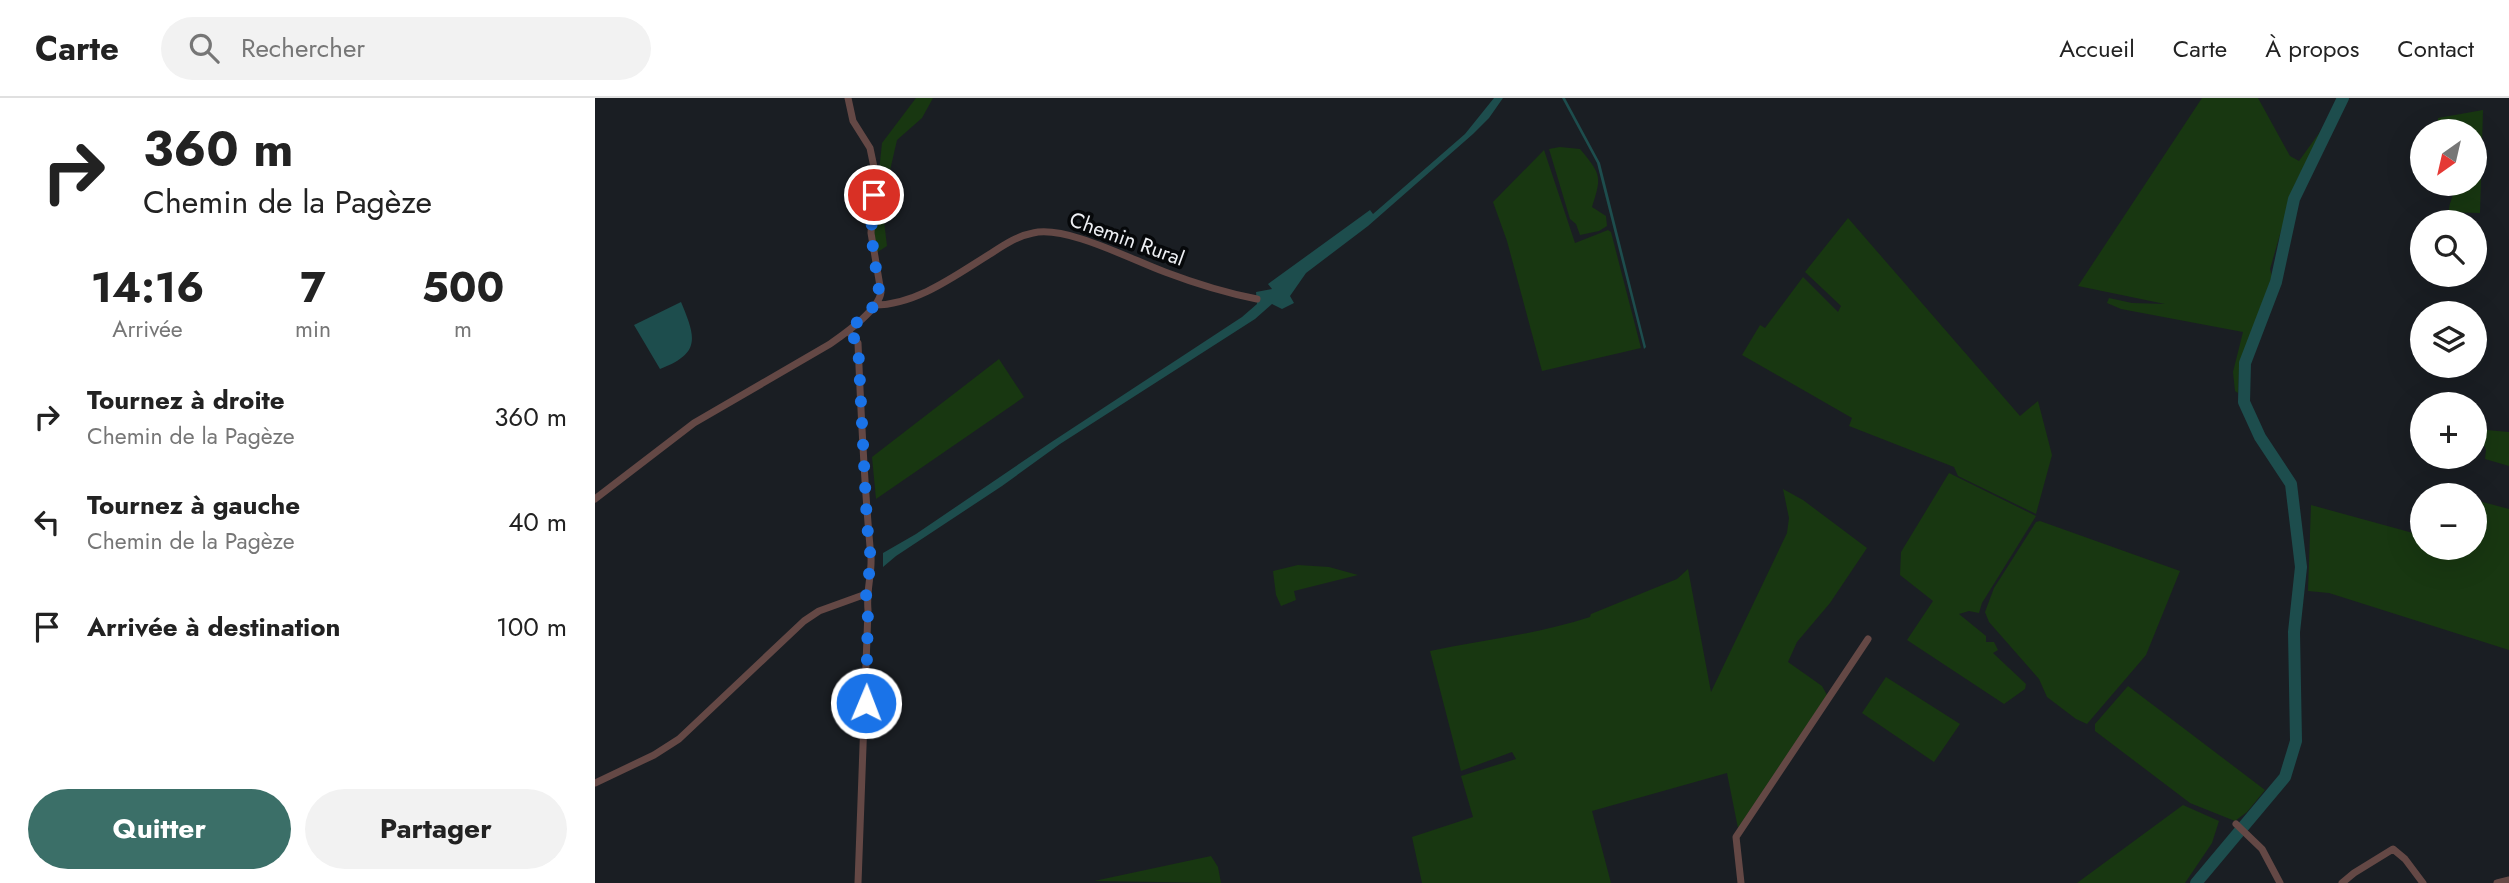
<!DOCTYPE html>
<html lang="fr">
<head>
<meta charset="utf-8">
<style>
	body { margin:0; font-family:Jost,sans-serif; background:#f2f2f2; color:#222; height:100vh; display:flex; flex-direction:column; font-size:26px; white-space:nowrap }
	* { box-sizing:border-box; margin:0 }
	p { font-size:23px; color:#767676 }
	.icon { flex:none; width:38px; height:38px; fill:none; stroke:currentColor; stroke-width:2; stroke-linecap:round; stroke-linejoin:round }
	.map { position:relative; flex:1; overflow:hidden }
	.side { display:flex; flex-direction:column; background:#fff; width:595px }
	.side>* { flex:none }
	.guide { background:#fff; color:#222; overflow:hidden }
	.needle { width:46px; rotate:214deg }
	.tools { position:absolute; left:1815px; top:21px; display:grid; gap:14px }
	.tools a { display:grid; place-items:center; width:77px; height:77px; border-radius:50%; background:#fff; box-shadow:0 7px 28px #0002; font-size:35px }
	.pin { position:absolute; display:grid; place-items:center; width:60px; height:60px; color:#fff; margin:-30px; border:4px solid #fff; border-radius:50%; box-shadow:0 2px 7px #0007 }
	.me { position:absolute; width:77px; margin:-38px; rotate:1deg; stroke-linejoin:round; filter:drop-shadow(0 0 5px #0008) }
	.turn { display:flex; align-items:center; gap:24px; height:147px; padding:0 28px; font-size:32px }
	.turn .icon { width:91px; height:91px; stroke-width:2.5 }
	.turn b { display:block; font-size:49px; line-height:60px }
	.eta { display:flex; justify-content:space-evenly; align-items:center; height:119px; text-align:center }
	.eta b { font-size:42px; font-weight:700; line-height:49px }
	.action { display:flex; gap:14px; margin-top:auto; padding:14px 28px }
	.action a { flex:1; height:80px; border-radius:42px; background:#3b6f68; color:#fff; font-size:28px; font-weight:700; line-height:80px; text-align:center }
	.action a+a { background:#f2f2f2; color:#222 }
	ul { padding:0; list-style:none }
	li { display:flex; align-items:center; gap:21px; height:105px; padding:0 28px }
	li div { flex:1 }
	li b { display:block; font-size:26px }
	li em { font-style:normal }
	header { display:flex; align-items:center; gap:42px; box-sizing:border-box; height:98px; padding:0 35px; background:#fff; border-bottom:2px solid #e0e0e0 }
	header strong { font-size:33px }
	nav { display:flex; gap:38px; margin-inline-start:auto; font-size:24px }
	.search { width:490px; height:63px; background:#f2f2f2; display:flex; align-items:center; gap:18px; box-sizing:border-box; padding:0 24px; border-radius:38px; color:#767676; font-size:26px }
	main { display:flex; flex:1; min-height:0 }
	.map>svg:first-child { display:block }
	.green { fill:#183711 }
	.water { fill:#1d4d4d }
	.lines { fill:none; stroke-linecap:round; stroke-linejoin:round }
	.river { stroke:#1d4d4d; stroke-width:12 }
	.minor { stroke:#644845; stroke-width:7 }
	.route { stroke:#1a73e8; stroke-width:12; stroke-dasharray:0 21.6 }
	.labels { text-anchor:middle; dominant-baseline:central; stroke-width:7; stroke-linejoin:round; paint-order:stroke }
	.street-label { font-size:21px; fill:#eef0f4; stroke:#06080a }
</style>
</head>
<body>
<header>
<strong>Carte</strong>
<div class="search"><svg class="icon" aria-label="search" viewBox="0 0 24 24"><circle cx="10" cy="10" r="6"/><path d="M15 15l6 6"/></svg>Rechercher</div>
<nav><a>Accueil</a><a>Carte</a><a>À propos</a><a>Contact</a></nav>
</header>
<main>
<section class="side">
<div class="guide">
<div class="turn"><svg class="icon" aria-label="right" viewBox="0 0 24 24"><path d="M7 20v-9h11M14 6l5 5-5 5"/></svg><div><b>360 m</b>Chemin de la Pagèze</div></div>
</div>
<div class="eta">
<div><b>14:16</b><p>Arrivée</p></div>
<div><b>7</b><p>min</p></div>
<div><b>500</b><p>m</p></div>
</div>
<ul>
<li><svg class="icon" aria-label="right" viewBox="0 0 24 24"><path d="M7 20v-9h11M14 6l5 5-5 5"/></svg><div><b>Tournez à droite</b><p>Chemin de la Pagèze</p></div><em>360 m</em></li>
<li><svg class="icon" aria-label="left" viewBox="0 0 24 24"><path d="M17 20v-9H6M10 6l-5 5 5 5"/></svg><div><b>Tournez à gauche</b><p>Chemin de la Pagèze</p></div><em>40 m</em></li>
<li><svg class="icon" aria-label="arrive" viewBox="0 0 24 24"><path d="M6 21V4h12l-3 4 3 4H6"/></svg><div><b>Arrivée à destination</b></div><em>100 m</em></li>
</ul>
<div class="action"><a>Quitter</a><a>Partager</a></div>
</section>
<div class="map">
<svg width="1914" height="785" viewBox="0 0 1914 785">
	<rect width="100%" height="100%" fill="#1a1e23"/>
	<path class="green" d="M321,0h17l-11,20 -25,22 -12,52 -1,29 3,25 -11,7 -3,-23 9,-87z
		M1607,0h56l32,58 9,5 28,-39 -33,64 -24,83 2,7 -33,93 -1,24 -3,-2 -2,-19 10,-40 -122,-23 -14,-6 2,-5 23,5 33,1 -87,-18z
		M1888,12l-3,103 -31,-1c-1,-10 7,-17 4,-28h22v-53h-38l1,-13z
		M965,49l20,2c21,25 22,27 12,58l14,9 1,10 -8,5 -19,4 -4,-11 -6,-5 -21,-70z
		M949,52l31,93 33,-13 3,2 30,116 -99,23 -35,-130 -14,-39z
		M1253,120l172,198 18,-15 14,54 -16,59 -78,-38 -4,-9 -105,-41 3,-8 -110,-63 18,-30 5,3 38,-51 35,35 3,-6 -36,-34z
		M404,261l25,38 -148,102 -4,-42z
		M1880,331l34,3v34l-24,-7 1,-9 -4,-11 -5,-1 -2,2z
		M1354,375l87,43 -54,87 -3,10 -10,-2 -10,3 27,22v6h8l4,8 -5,3 33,31 -1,5 -21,15 -97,-64 26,-39 -33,-26 1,-23z
		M1188,391l20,11 64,48 -37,55 -33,39 -9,20 34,24 5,9 -89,133 -11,-55 -135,38 19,72h-189l-10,-46 61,-20 -12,-41 55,-17 -4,-7 -51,19 -31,-120c53,-11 108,-17 160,-34l1,-3 86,-35 11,-10 23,123 76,-159 2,-15z
		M1827,398v52h53v-48l34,9v141l-180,-57 -21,-2 3,-86 102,28z
		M1445,423l140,50 -34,84 -59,69 -11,-5 -29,-22 -8,-18 -50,-57 -4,-10 9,-24 42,-66z
		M703,467l31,2 29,8 -64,16 2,9 -15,6 -5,-11 -3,-24z
		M1291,579l74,47 -26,38 -72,-49z
		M1533,588l137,104 -18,22 -12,9 -45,-18 -95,-72v-7z
		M1588,707l36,16 -7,22 -27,40h-108z
		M616,758l7,11 3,16 -127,-2z"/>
	<path class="water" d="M899,0h9l-14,20 -16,16 -105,92 -62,47 -16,23 4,7 -12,6 -10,-5 -17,15 -195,125 -58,42 -106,70 -13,11v-14l33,-19 134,-91 192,-126 15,-13 -1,-12 16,-3 -4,-5 102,-74 3,4 92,-80z
		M967,0h3l35,65 46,184 -2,2 -47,-186z
		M86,204c15,36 20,51 -21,67l-26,-44z"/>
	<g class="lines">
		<path class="river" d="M1601,785l89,-106 11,-36 -2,-109 7,-65 -10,-83 -31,-47 -16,-35 1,-39 31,-81 18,-83 49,-101"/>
		<path class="minor" d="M280,207c41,0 81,-30 115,-51 14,-9 27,-18 43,-21 33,-8 99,27 132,39 29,11 61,21 92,27
			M253,233l10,12c3,72 6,143 13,214 1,18 -5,33 -3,53l-10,273
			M0,401l99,-76 136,-79c14,-10 49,-34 51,-52l-10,-59 4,-61 -5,-24 -17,-27 -5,-23
			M0,685l59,-28 25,-16 125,-118 15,-10 47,-17
			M1641,726l26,25 18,34
			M1146,785l-5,-46 132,-198
			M1747,785l12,-10 39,-24 12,10 18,24
			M1902,785l12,-3"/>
	</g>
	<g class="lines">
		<path class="route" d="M271,605l2,-93 -2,-16 5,-33 -4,-37 -9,-181 -10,-12 27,-26 5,-7 -9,-65 3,-38"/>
	</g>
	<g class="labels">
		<g class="street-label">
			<text transform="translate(532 141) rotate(20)">Chemin Rural</text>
		</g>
	</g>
</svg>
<div class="tools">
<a><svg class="needle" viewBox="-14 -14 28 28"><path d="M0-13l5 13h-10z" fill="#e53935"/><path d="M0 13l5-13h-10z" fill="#767676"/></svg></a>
<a><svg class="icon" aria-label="search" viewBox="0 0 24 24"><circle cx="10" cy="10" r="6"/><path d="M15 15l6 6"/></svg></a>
<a><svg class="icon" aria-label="layers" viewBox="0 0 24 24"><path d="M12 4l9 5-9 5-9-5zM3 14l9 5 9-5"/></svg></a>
<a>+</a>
<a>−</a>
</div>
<div class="pin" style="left:279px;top:97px;background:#d93025"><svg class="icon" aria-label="arrive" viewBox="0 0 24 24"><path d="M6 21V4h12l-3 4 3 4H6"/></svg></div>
<svg class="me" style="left:271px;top:605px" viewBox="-20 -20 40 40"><circle r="17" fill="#1a73e8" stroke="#fff" stroke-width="3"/><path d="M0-11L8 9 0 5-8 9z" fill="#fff"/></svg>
</div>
</main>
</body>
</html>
